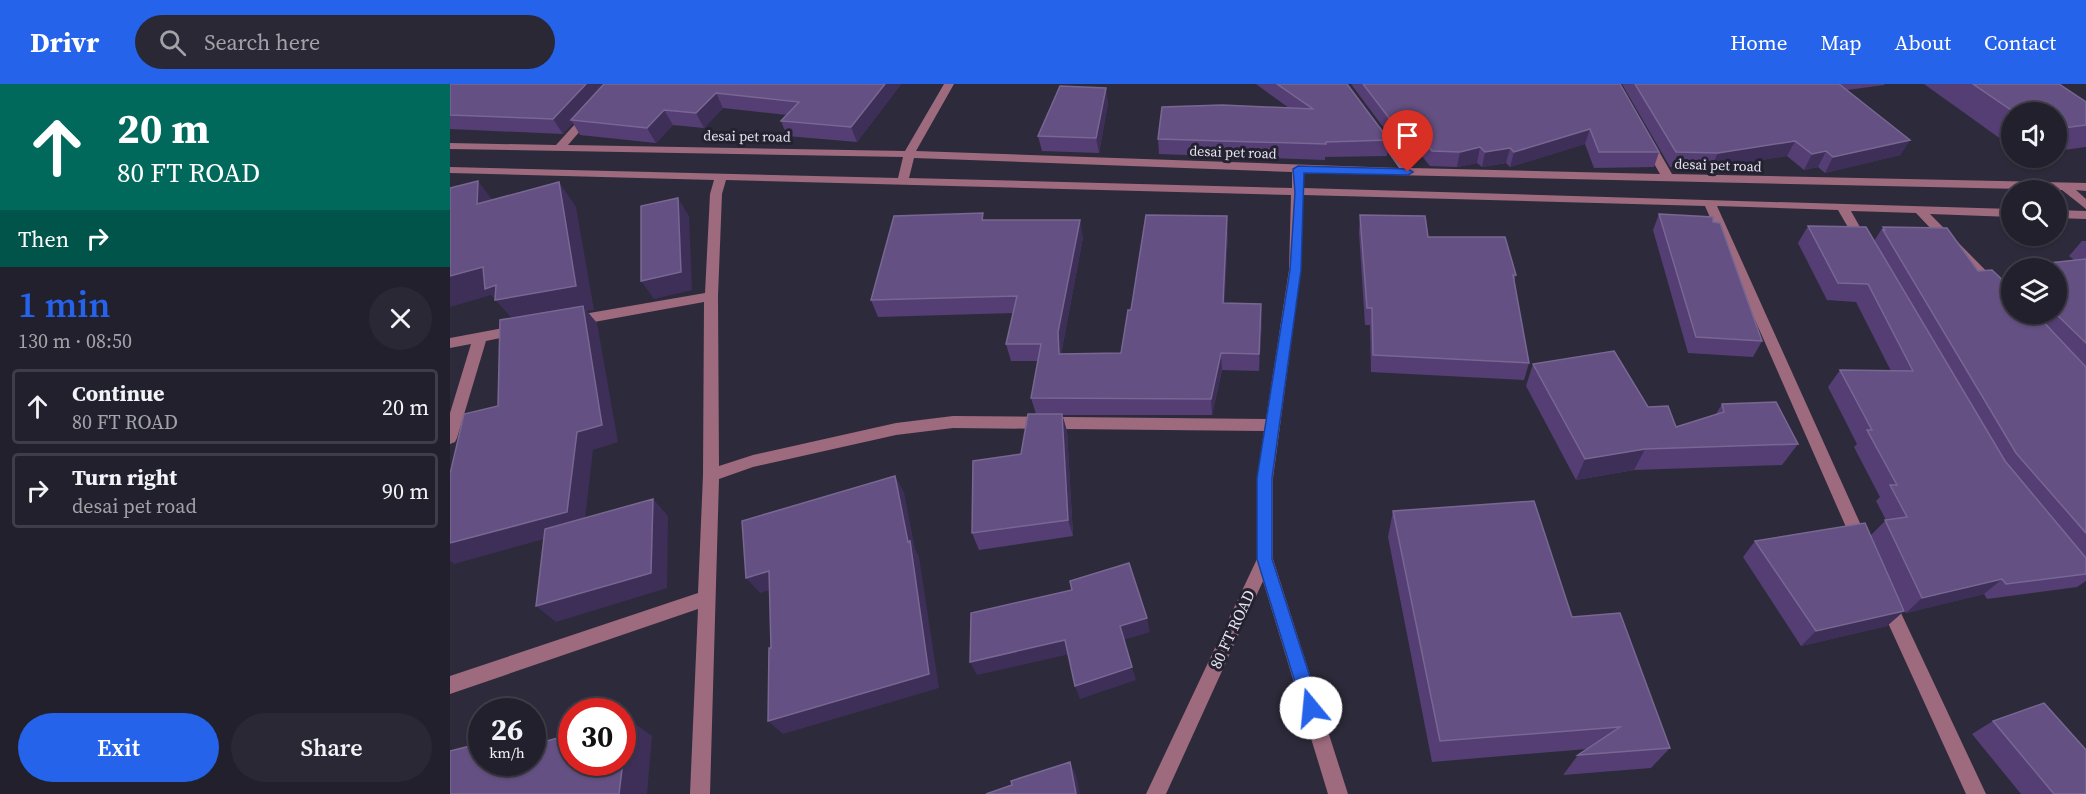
<!DOCTYPE html>
<html lang="en">
<head>
<meta charset="utf-8">
<style>
	body { margin:0; font-family:"Source Serif 4",serif; background:#2a2834; color:#f1f3f6; height:100vh; display:flex; flex-direction:column; font-size:22px; white-space:nowrap }
	* { box-sizing:border-box; margin:0 }
	p { font-size:20px; color:#a2a3a9 }
	.icon { flex:none; width:33px; height:33px; fill:none; stroke:currentColor; stroke-width:2; stroke-linecap:round; stroke-linejoin:round }
	.map { position:relative; flex:1; overflow:hidden }
	.side { display:flex; flex-direction:column; background:#22202c; width:450px }
	.side>* { flex:none }
	.banner { background:#00695c; color:#fff; overflow:hidden }
	.buttons { position:absolute; left:1551px; top:18px; display:grid; gap:12px }
	.buttons a { display:grid; place-items:center; width:66px; height:66px; border-radius:50%; background:#22202c; box-shadow:0 2px 4px #0004,0 0 0 2px #3f3e48; font-size:30px }
	.speed { position:absolute; left:18px; top:614px; display:flex; gap:12px; font-size:30px; font-weight:700; text-align:center }
	.speed>* { display:grid; place-content:center; width:78px; height:78px; border-radius:50%; background:#22202c; box-shadow:0 2px 4px #0004,0 0 0 2px #3f3e48; line-height:1 }
	.speed small { font-size:15px; font-weight:400 }
	.speed .limit { border:9px solid #d22; background:#fff; color:#111 }
	.pin { position:absolute; display:grid; place-items:center; width:51px; height:51px; color:#fff; margin:-62px -26px; border-radius:50% 50% 50% 0; rotate:-45deg; box-shadow:0 0 6px #0007 }
	.pin .icon { rotate:45deg }
	.me { position:absolute; width:66px; margin:-33px; rotate:343deg; stroke-linejoin:round; filter:drop-shadow(0 0 4px #0008) }
	.turn { display:flex; align-items:center; gap:21px; height:126px; padding:0 18px; font-size:27px }
	.turn .icon { width:78px; height:78px; stroke-width:2.5 }
	.turn b { display:block; font-size:42px; line-height:51px }
	.then { display:flex; align-items:center; height:57px; padding:0 18px; background:#0003; gap:12px; font-size:22px }
	.round { display:grid; place-items:center; flex:none; width:63px; height:63px; border-radius:32px; background:#2a2834 }
	.summary { display:flex; align-items:center; justify-content:space-between; height:102px; padding:0 18px }
	h1 { font-size:36px; font-weight:600; line-height:45px; color:#2563eb }
	.primary-button { display:flex; gap:12px; margin-top:auto; padding:12px 18px }
	.primary-button a { flex:1; height:69px; border-radius:36px; background:#2563eb; color:#fff; font-size:24px; font-weight:600; line-height:69px; text-align:center }
	.primary-button a+a { background:#2a2834; color:#f1f3f6 }
	ul { padding:0; list-style:none }
	li { display:flex; align-items:center; gap:18px; height:75px; margin:0 12px 9px; padding:0 6px; border:3px solid #3f3e48; border-radius:6px }
	li div { flex:1 }
	li b { display:block; font-size:22px }
	li em { font-style:normal }
	header { display:flex; align-items:center; gap:36px; box-sizing:border-box; height:84px; padding:0 30px; background:#2563eb; color:#fff }
	header strong { font-size:28px }
	nav { display:flex; gap:33px; margin-inline-start:auto; font-size:21px }
	.search { width:420px; height:54px; background:#2a2834; display:flex; align-items:center; gap:15px; box-sizing:border-box; padding:0 21px; border-radius:33px; color:#a2a3a9; font-size:22px }
	main { display:flex; flex:1; min-height:0 }
	.map>svg:first-child { display:block }
	.lines { fill:none; stroke-linecap:round; stroke-linejoin:round }
	.minor { fill:#9e6a7d; fill-rule:evenodd }
	.wall { fill:#543e74; fill-rule:evenodd }
	.shaded-wall { fill:#3e2f58 }
	.building { fill:#645082; stroke:#786793; stroke-width:1.5 }
	.route { fill:#2563eb; stroke:#184099; stroke-width:1.5 }
	.labels { text-anchor:middle; dominant-baseline:central; stroke-width:6; stroke-linejoin:round; paint-order:stroke }
	.far-street-label { font-size:14px; fill:#e7e5f0; stroke:#242130 }
	.street-label { font-size:16px; fill:#e7e5f0; stroke:#242130 }
</style>
</head>
<body>
<header>
<strong>Drivr</strong>
<div class="search"><svg class="icon" aria-label="search" viewBox="0 0 24 24"><circle cx="10" cy="10" r="6"/><path d="M15 15l6 6"/></svg>Search here</div>
<nav><a>Home</a><a>Map</a><a>About</a><a>Contact</a></nav>
</header>
<main>
<section class="side">
<div class="banner">
<div class="turn"><svg class="icon" aria-label="ahead" viewBox="0 0 24 24"><path d="M12 20V5M6 11l6-6 6 6"/></svg><div><b>20 m</b>80 FT ROAD</div></div>
<div class="then">Then<svg class="icon" aria-label="right" viewBox="0 0 24 24"><path d="M7 20v-9h11M14 6l5 5-5 5"/></svg></div>
</div>
<div class="summary"><div><h1>1 min</h1><p>130 m · 08:50</p></div><a class="round"><svg class="icon" aria-label="close" viewBox="0 0 24 24"><path d="M6 6l12 12M18 6L6 18"/></svg></a></div>
<ul>
<li><svg class="icon" aria-label="ahead" viewBox="0 0 24 24"><path d="M12 20V5M6 11l6-6 6 6"/></svg><div><b>Continue</b><p>80 FT ROAD</p></div><em>20 m</em></li>
<li><svg class="icon" aria-label="right" viewBox="0 0 24 24"><path d="M7 20v-9h11M14 6l5 5-5 5"/></svg><div><b>Turn right</b><p>desai pet road</p></div><em>90 m</em></li>
</ul>
<div class="primary-button"><a>Exit</a><a>Share</a></div>
</section>
<div class="map">
<svg width="1636" height="710" viewBox="0 0 1636 710">
	<rect width="100%" height="100%" fill="#2d2b3b"/>
	<g class="lines">
		<path class="minor" d="M494,0h10l-38,67 483,17 -28,-39 5,-3 4,1 31,41 249,6 -19,-33 6,-3 6,3 19,33 414,9v8l-10,-1 10,9v10l-24,-19 -758,-17 -1,15 709,21v8l-82,-3 82,83v13l-5,-1 -91,-96 -65,-2 19,34 -6,4 -4,-1 -22,-38 -121,-4 152,337 -2,5 -6,2 -6,-2 -2,-5 -148,-337 -402,-11 -2,75 -28,208v81l75,235h-20l-65,-213 -97,213h-20l111,-235v-81l7,-47 -311,-3 -57,7 -143,32 -34,12 -9,315h-20l8,-185 -248,85v-18l248,-83 5,-118 1,-173 -132,24 -7,-5 7,-5 133,-23 5,-99 4,-14 -264,-7v-6l448,11 5,-21 -453,-8v-6l106,2 29,-32 4,-1 5,3 -26,30 337,6zM464,74l378,14v16l-383,-10zM276,96l565,15 -2,75 -23,149 -313,-3 -57,7 -143,32 -34,11 -1,-170 4,-102z
			M1606,126l30,1v8l-30,-1z
			M69,241l5,2 2,3 -2,3 -38,8 -29,97 -2,4 -5,2v-31l21,-69 -21,4v-10z
			M1437,509l6,3 93,198h-20l-88,-193 3,-5z"/>
	</g>
	<path class="wall" d="M0,0h451l-44,58 -70,-6 -6,-15 6,-6 -64,-7 -19,20 -31,-3 -17,18 -76,-8 -7,-12 -10,11 -113,-5z
		M806,0h91l42,56 -2,16 -62,1v3l-166,-6 -1,-15 131,-31z
		M901,0h269l39,68 -5,15 -60,1 -9,-24 -75,23 -4,-4 -24,4 -5,-4 -20,4 -27,-1 -9,-11h-17z
		M1172,0h263l-1,1 -37,5 63,50 -10,15 -75,18 -7,-6 -14,3 -17,-14 -76,12 -41,-1z
		M1474,0h135l27,18v45l-30,4v-39h-44v35z
		M658,19l-9,50 -57,-2 -4,-15z
		M1209,130l54,8 49,119 -9,16 -65,-4 -35,-123z
		M910,131l68,22 88,38 -2,7 15,81 -5,17 -153,-8 -1,-47h-5l-6,-93z
		M535,136l98,17 -21,112v5l59,-1 10,-43 97,-77 -4,70 38,18 -3,50 -37,-1 -10,45h-150l5,16 6,105 -94,14 -7,-17 49,-79 15,-40 -5,-16 7,-37h-27l-5,-17 7,-31 -135,4 -7,-17z
		M1358,142l66,15 9,-14 95,44 24,9 10,-13 62,-7 -5,-4 13,-15h4v340l-9,6 -90,12 -3,-5 -78,19 -12,-25 10,23 -17,15 -86,20 -58,-89 12,-16 116,-6 15,-15 -10,-19 4,-4 -26,-50 3,-3 -29,-57 12,-17 51,1 -35,-69 -29,-2 -29,-57zM1562,184h44v46h-44z
		M1083,280l115,43 28,20 40,-13 6,-10 76,40 -16,21 -148,5 -58,10 -50,-94z
		M943,427l179,106 98,131 -19,20 -88,7 15,-20 9,-6 -155,13 -44,-225z
		M1543,637l93,73h-65l-49,-60z"/>
	<path class="shaded-wall" d="M136,0h23l-38,36 2,3 -10,11 -10,-15z
		M435,0h16l-44,58 -6,-15z
		M656,4l2,15 -9,50 -3,-15z
		M266,9l7,15 -19,20 -8,-15z
		M214,26l9,15 -17,18 -9,-15z
		M1140,45l-5,15 -75,23 4,-15z
		M1460,56l-10,15 -75,18 8,-16z
		M1345,57l-8,15 -76,12 7,-15z
		M1030,63l-3,16 -20,4 3,-15z
		M1060,64l-4,15 -24,4 3,-15z
		M1376,67l-8,16 -14,3 8,-16z
		M28,97l19,25 -20,-2z
		M109,98l17,25 18,103 -7,1 10,12 21,119 -25,8 -9,78 -130,36 -4,-3v-18l117,-31 -50,-188 -26,-29 -41,12v-31l33,-9z
		M228,114l11,18 3,74 -38,9 -13,-18z
		M777,132l1,17 -4,87 -1,-17z
		M630,136l3,17 -21,112 1,21 -4,-16 -1,-22z
		M811,220l1,17 -3,50v-17z
		M771,269l1,17 -10,45 -1,-16z
		M612,330l5,17 6,105 -5,-16z
		M1195,365l-11,21 -58,10 9,-21z
		M445,392l9,16 11,57 4,8 20,131 -156,46 -15,-13 140,-179z
		M203,415l15,17 -1,72 -111,34 -20,-16z
		M319,487l13,15 -22,7 -14,-15z
		M1552,495l-18,15 -78,19 16,-15z
		M1454,527l-17,15 -86,20 15,-15z
		M697,534l3,14 -27,8 -3,-14z
		M615,556l5,14 -93,21 -7,-13z
		M682,583l4,13 -56,19 -5,-13z
		M178,635l24,17 -5,58h-28z
		M620,678l6,13 4,19h-4z"/>
	<path class="building" d="M0,0h136l-33,35 -103,-4z
		M154,0h281l-34,43 -70,-6 18,-19 -83,-9 -20,20 -32,-3 -17,18 -76,-8z
		M827,0h70l42,56 -63,2v2l-168,-5 4,-32 60,-2 91,4z
		M913,0h257l39,68h-60l-9,-23 -76,23 -4,-4 -25,4 -5,-5 -20,5 -28,-1 -9,-12 -17,1z
		M1185,0h204l71,56 -77,17 -7,-6 -14,3 -17,-13 -77,12 -42,-1z
		M1523,0h86l27,18v23l-30,4v-17h-42z
		M610,2l46,2 -10,50 -58,-2z
		M28,97l-1,23 82,-22 17,104 -81,14 1,-15 -11,4 -2,-22 -33,9v-88z
		M228,114l3,74 -40,9v-75z
		M533,129l-1,7h98l-22,112 1,22 62,-1 7,-43h3l15,-95 81,1 -4,87 38,1 -2,50 -38,-1 -10,46 -180,-1 10,-54h-35l11,-48 -146,4 23,-84z
		M1209,130l54,3v5l7,1 42,118 -66,-4z
		M910,131l65,1 3,21h77l11,38h-3l16,88 -156,-8 -1,-47h-5z
		M1358,142l58,1 139,234 81,97v16l-80,10 -4,-5 -80,19 -37,-78 22,-3 -17,-32h7l-30,-55h5l-32,-60 73,1 -45,-87 -30,-1z
		M1433,143l64,1 31,43 14,-1 20,19v25h24l50,53v166l-70,-80 -133,-223h2z
		M1636,175v84l-30,-29v-46h-42l-2,-1z
		M133,222l19,119 -25,7 -10,80 -117,31v-69l14,-60 34,-8 2,-86z
		M1164,267l34,56 20,-1 8,21 48,-15 -2,-8 54,-2 22,42 -153,5 -60,10 -52,-95z
		M578,330h34l6,106 -96,13 1,-72 48,-7z
		M445,392l13,66 2,-1 19,133 -161,47 1,-73h2l-2,-77 -23,7 -4,-57z
		M203,415l-2,74 -115,33 9,-77z
		M1084,417l38,116 48,-4 50,135 -92,7 42,-28 -180,14 -47,-230z
		M1415,439l39,88 -88,20 -61,-90z
		M679,479l18,55 -27,8 12,41 -57,19 -10,-46 -95,22 1,-49 101,-23 -2,-9z
		M1594,619l42,47v44h-32l-61,-73z
		M178,635l-9,75h-169v-43l32,-8v19h50v-17l40,-11v28h50v-42z
		M620,678l6,32h-90l26,-9 -1,-4z"/>
	<path class="route" d="M848,82l110,3 5,3 -5,3 -104,-2 -3,97 -29,208v81l48,149 -3,6 -6,3 -6,-3 -2,-6 -46,-149v-81l33,-208 5,-78 -2,-23z"/>
	<g class="labels">
		<g class="far-street-label">
			<text transform="translate(297 52) rotate(1)">desai pet road</text>
			<text transform="translate(783 68) rotate(2)">desai pet road</text>
			<text transform="translate(1268 81) rotate(2)">desai pet road</text>
		</g>
		<g class="street-label">
			<text transform="translate(782 545) rotate(-65)">80 FT ROAD</text>
		</g>
	</g>
</svg>
<div class="buttons">
<a><svg class="icon" aria-label="sound" viewBox="0 0 24 24"><path d="M4 9h4l5-4v14l-5-4H4zM17 9q2 3 0 6"/></svg></a>
<a><svg class="icon" aria-label="search" viewBox="0 0 24 24"><circle cx="10" cy="10" r="6"/><path d="M15 15l6 6"/></svg></a>
<a><svg class="icon" aria-label="layers" viewBox="0 0 24 24"><path d="M12 4l9 5-9 5-9-5zM3 14l9 5 9-5"/></svg></a>
</div>
<div class="speed"><div>26<small>km/h</small></div><div class="limit">30</div></div>
<div class="pin" style="left:958px;top:88px;background:#d93025"><svg class="icon" aria-label="arrive" viewBox="0 0 24 24"><path d="M6 21V4h12l-3 4 3 4H6"/></svg></div>
<svg class="me" style="left:861px;top:624px" viewBox="-20 -20 40 40"><circle r="19" fill="#fff"/><path d="M0-13L10 11 0 6-10 11z" fill="#2563eb"/></svg>
</div>
</main>
</body>
</html>
